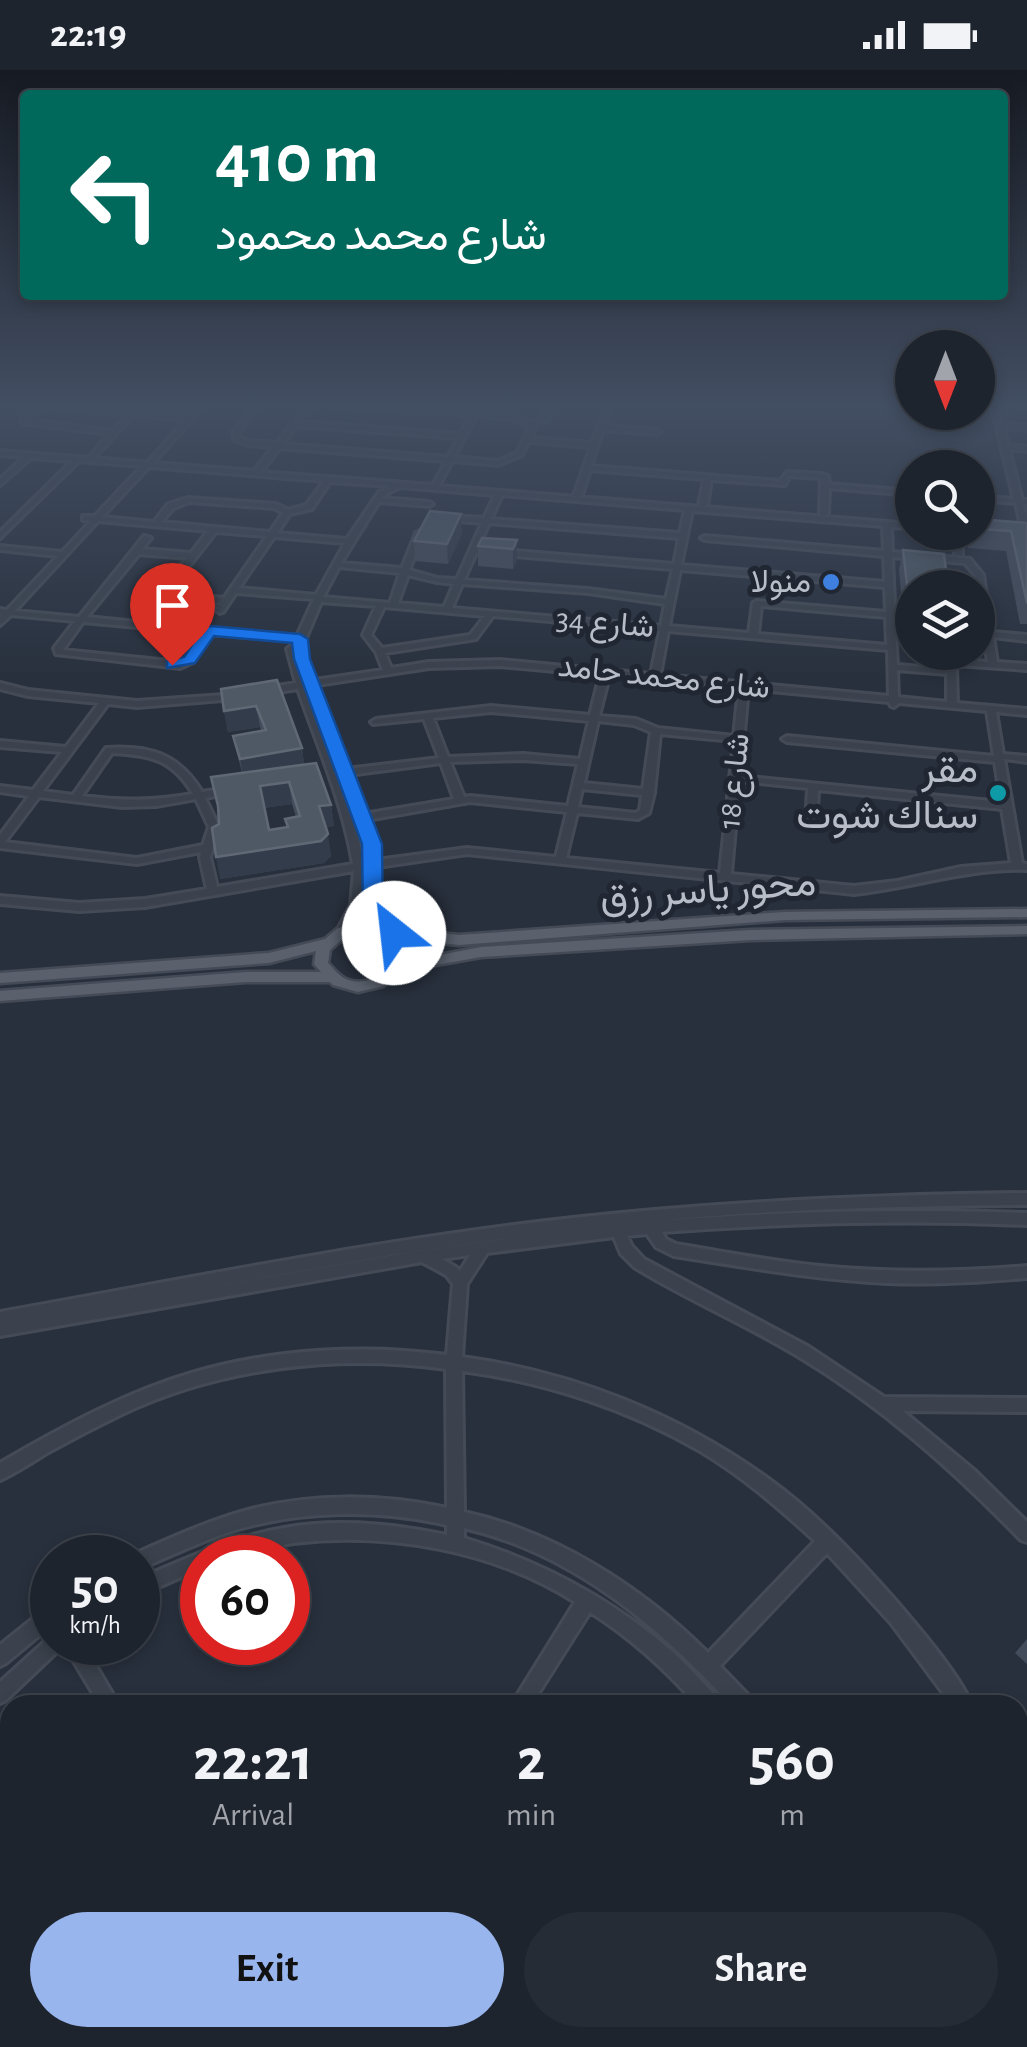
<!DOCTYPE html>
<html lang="en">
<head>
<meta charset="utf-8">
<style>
	body { margin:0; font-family:"Alegreya Sans",Vazirmatn,sans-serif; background:#262c36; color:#f1f3f6; height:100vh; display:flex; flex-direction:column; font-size:38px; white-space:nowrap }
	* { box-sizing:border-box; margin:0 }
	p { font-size:32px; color:#a1a4aa }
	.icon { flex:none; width:55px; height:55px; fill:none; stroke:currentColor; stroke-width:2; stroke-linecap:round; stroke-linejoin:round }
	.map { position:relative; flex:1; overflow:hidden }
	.sheet { position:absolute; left:0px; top:1625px; width:1028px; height:352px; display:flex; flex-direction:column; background:#1e242e; border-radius:30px 30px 0 0; box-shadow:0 5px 15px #0003,0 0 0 2px #3c414a }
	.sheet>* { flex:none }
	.hud { position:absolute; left:20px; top:20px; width:988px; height:210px; border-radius:10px; box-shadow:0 5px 15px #0003,0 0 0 2px #3c414a; background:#00695c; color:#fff; overflow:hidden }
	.needle { width:65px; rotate:180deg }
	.buttons { position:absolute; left:895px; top:260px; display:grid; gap:20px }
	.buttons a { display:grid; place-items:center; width:100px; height:100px; border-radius:50%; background:#1e242e; box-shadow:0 5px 15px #0003,0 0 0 2px #3c414a; font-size:50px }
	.speed { position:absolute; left:30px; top:1465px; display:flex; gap:20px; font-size:50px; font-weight:700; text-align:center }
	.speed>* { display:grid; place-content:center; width:130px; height:130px; border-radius:50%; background:#1e242e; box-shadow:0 5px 15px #0003,0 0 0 2px #3c414a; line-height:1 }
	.speed small { font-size:25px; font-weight:400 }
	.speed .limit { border:15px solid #d22; background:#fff; color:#111 }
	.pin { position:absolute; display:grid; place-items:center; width:85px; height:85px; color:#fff; margin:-102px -42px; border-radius:50% 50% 50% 0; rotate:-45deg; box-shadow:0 0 10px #0007 }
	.pin .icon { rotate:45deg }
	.me { position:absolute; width:110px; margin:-55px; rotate:331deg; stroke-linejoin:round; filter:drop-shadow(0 0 8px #0008) }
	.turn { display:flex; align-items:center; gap:35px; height:210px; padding:0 30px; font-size:45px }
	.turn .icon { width:130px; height:130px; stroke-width:2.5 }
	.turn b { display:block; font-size:70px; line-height:85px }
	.eta { display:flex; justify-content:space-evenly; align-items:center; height:170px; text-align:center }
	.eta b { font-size:60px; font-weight:700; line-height:70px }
	.action { display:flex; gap:20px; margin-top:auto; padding:20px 30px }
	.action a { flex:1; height:115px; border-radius:60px; background:#98b5ed; color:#111; font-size:40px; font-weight:700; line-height:115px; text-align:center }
	.action a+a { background:#262c36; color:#f1f3f6 }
	.status { display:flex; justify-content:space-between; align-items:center; height:70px; padding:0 50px; background:#1e242e; direction:ltr }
	.status svg { height:28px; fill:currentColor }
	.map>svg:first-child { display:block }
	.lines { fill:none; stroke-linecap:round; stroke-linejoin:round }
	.minor-casing { stroke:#454b56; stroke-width:6 }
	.major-casing { stroke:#454b56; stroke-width:5 }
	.minor { fill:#3b424d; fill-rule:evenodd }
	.major { fill:#5a616d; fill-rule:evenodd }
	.wall { fill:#434c5a; fill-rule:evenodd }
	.shaded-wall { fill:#333c4a }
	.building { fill:#4f5966; stroke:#606875; stroke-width:2.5; fill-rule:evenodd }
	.route { fill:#1a73e8; stroke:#114b97; stroke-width:2.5 }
	.shop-dot { fill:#3f7fe0; stroke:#202732; stroke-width:4 }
	.culture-dot { fill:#0f9aa8; stroke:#202732; stroke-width:4 }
	.labels { text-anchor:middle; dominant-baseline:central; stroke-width:10; stroke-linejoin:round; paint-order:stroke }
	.far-poi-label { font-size:32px; fill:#b8bdc8; stroke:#202732; text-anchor:end }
	.far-street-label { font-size:32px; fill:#b8bdc8; stroke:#202732 }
	.poi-label { font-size:40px; fill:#b8bdc8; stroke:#202732; text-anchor:end }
	.street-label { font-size:40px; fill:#b8bdc8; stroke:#202732 }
</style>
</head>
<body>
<div class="status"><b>22:19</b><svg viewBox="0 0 49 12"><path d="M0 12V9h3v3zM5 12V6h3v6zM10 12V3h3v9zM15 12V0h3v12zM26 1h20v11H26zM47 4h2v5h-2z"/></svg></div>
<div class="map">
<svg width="1027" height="1977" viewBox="0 0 1027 1977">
	<rect width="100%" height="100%" fill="#28303d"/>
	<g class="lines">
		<g class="minor-casing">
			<path id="minor" d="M38,334h23l127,13 12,-13h7l-54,59 103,8v-3l17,-21 -25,-2 -13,-5 -2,-8c10,-13 18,-28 35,-28l-12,7 -17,21 1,6 9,3 28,2 31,-39h6l-14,18 160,12 10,-18 -142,-10 -3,-2h32l115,8 5,-8h6l-4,9 35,2 16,7 13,-4 7,-14h6l-8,16 -12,5 -5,13 61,5 14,-39h6l-7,22 52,4 3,2 -3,2 -54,-4 -12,36 189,15 7,-9 34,2 7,2 1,8 83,7v4l-83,-7 -1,26 -4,2 -4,-2 1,-35 -1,-1 -31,-2 -4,9h-3l-71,-5 -4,25 -3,2 208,17v4l-21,-1 1,25 78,7 13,16 9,57 35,3v6l-34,-4 4,25 30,2v6l-71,-5 1,38 70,6v6l-31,-3 7,42 24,2v6l-23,-3 18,104 5,1v6c-59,-2 -115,18 -173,24l-387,-40 -90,13 1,42 9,19 -6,4 -4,-1 -11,-22 1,-40h-3l-2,36 -15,29 -4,1 -6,-4 14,-26 3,-34 -209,36 -66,4 -79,-7v-8l79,7 66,-4 62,-10 -7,-32 1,-5 -64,12 -137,-16v-13l29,-39 -29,-4v-6l33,4 29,-38 -62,-5v-6l66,6 33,-44 -71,-7 -28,-7v-6l28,7 109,11 101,-7v4l-3,1 -98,8 -29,-3 -65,87 30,4 33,-47c43,-3 73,6 96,44l25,-4 5,3 -1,2 -26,5 14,29 -9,30 7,30 136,-23c-10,-61 -35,-117 -55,-175l-33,5 -5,-3 5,-3 31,-5 -9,-34 4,-3 4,3 8,29 1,4h3l-12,-37 1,-4 -84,-7 -19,28 -13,6 -124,-14 -2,-6 21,-27 -64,-6 -11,10v-8l2,-2h-2v-6l7,1 51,-54 -58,-6v-4l62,6 29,-31 -8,-1v-4h12l47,-50 -63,-5 -79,77v-6l72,-71 -41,-3 -31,27v-6l24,-22 -24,-2v-4l89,7 20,-24 -87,-11 1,-7zM44,336l84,9 -15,16 -85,-11v-2zM134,345l51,5 -38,43 -53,-5zM477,346l36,3 16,8 -12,26 -20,8 -43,-4zM297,356l161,12 -10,19 -165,-13zM529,372l62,5 -17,48 3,2 -138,-11 13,-25 46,4 24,-10zM280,378l166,13 -13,24 -172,-13zM149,397l175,14 -18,24 -18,5 -12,-6 -88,-6 -20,6 -14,18 -52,-5zM590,400l114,9 -5,26 3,2 -124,-10 4,-2zM330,412l60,4 -11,6 -32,47 -70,-6 13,-19 22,-5zM400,417l95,8 -11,23 -36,-2 -4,2 4,2 34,3 -25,56 -20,-1 -28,-8 15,-37 -4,-2 -4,2 -14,35 -61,-5 38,-61 50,4 4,-2 -4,-2 -47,-4 6,-5zM502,425l183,15 -5,23 -189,-14zM189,432l85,6 9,5 -13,19 -109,-10 13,-14zM692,441l191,15 1,25 -179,-15 -4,2 4,2 179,16 1,26 -204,-17zM98,451l110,10 -17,22 -49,-4 9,-11 -7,-2 -65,81 -64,-6zM489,453l190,15 -5,26 -196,-16zM216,462l51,4 -43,62 -56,-5zM274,467l71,6 -29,52 -77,-7zM476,483l197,16 -7,30 -78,-10 -124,-9zM139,484l48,4 -51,64 -49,-5zM892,487l73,6 10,12 8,56h-5v4l6,1 4,26 -37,-3 -4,3v7l-50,-4 -2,-36 17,2v-5l-17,-2zM339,497l61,6 -10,30 -67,-6zM680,500l205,17 1,25 -129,-11 -4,2 -4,30 -80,-7zM408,505l29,7 17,2 -10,23 -46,-4zM462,514l126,9 77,11 -4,22 -209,-18zM236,523l78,6 -17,37 -152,-14 19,-24 57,5 -5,7 4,3 3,-1zM321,532l55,4 -13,29 13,17 7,18 -68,10 -12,-35zM761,536l125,11 1,28 -129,-11zM384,537l101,9 -15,19 -88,13 -11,-13zM493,546l167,15 -9,43 -151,-14 -71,2 -38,6 -6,-15 91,-14zM83,552l121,11 -17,25 -8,4 -116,-12zM668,561l220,19 1,46 -229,-21zM500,596l100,9 -10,40 -99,-9 -115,13 -5,3 2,2 51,-5 15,39 -93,11 -29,-84 112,-17zM897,600l50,4v28l-49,-5zM609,606l41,4 1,3 3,1 5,-4 80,8 -5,48 -76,-8 -22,-9 -37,-3zM306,617h3l16,51zM748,619l141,13 2,4 3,1 5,-4 88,8 7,45 -207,-20 -5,3 5,3 208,20 6,40 -261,-26zM491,642l98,9 -9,38 -57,-5 -75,3 -15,-39zM598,651l36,4 17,7 -8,57 -59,-6zM660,664l74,7 -14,132 -154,-15 11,-45 61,6 11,-6 5,-20zM112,683c38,2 60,6 81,41 -41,7 -70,7 -111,2zM523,690l55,4 -10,42 -98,-10 -6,1 -14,-35zM441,693l13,36 -90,15 -16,-39zM739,711l69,7 -2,39 5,3 5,-3 2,-37 184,19 9,54 -50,4 -64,14 -43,5 -123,-12zM582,719l60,6 -2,15 -4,3 -58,-6zM39,727l83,10 34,-1 40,-7 13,28 -6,18 -66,13 -132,-16zM348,730l19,45v17h-4l-5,-27zM470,732l97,10 -11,45 -89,-9 -90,12v-15l-10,-25z
				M991,334h6l5,20 25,2v4l-23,-2 4,17 19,2v4l-18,-2 13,51h5v4h-4l4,15v13l-5,-2 -6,-27 -38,-3v-4l36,3z
				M1011,334h16v3z
				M954,462h8v24l-7,-2z
				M1027,1123v12c-124,1 -248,4 -371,16 124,-10 247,-12 371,-8v12c-122,-5 -243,-2 -365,7l4,7 10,5c48,8 96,17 144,22 70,7 138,6 207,0v12c-46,4 -92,7 -139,5 -72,-3 -143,-16 -214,-27l-18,-9 -9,-13 -20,2 5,10 12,13 165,88 75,50 143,1v14l-124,-1 71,59 53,52v20l-6,-2c-68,-70 -141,-135 -225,-185 -53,-32 -110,-56 -162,-88l-13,-13 -7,-17 -127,16 -20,31 -5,73c111,15 217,57 308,123 47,34 88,78 126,121 23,27 62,72 76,104h-20l-61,-82 -64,-70 -107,113 31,32 2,7h-22c-72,-79 -159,-152 -267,-177v10c79,24 148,61 210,115 15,14 29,30 43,45l2,7h-22c-32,-36 -66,-67 -107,-93l-59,93h-20l64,-103c-82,-52 -186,-70 -282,-59 -20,3 -40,13 -60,15 -10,0 -20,0 -31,0v10l-64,28v-17c47,-20 94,-42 146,-51 54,-10 110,-4 163,7v-10c-69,-16 -147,-15 -215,6 -32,11 -63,25 -94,39v-12h-7l1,-3c38,-17 76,-34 116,-45 63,-17 135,-16 199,-2l-1,-139c-109,-15 -224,-2 -324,45 -25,12 -50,25 -75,39 -15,9 -31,20 -47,27v-17c62,-36 126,-71 195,-91 80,-23 169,-28 252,-17l6,-71 -7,-9 -24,-13 -422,74v-24c174,-31 347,-66 522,-88 167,-21 336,-29 505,-31zM554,1162l-137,19 -331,58 311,-55zM470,1185l-10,16 -4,-4 -14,-8zM462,1301c83,11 166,38 238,80 42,25 79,57 115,90l-107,112c-66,-66 -152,-121 -244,-141z
				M52,1535v20l-46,38 -6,3v-21l46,-37z
				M52,1565v7h30l37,63h-19l-36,-60 -58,55 -6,3v-21z
				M1027,1646v19l-9,3v-18z
				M1018,1722l7,3 2,5v31l-7,-3 -2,-6z
				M1027,1909v22h-9v-20z
				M10,1939v29h7l-2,9h-15v-29l2,-6z
				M212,1968h22l-2,9h-22z
				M412,1968h22v9h-22z
				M626,1968h22l1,9h-22z
				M840,1968h22l1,9h-22z
				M873,1968h22l1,9h-22z"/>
		</g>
		<g class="major-casing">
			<path id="major" d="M1027,839v8l-242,3 -326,25 -50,-6 3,4 -3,18 72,-14 270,-17 276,-4v8l-276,6 -270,17 -79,14 -19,15 -25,6 -25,-7 -3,-3h-84l-246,19v-10l246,-19h75l-7,-8 2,-13 -47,12 -269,20v-10l269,-20 56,-14 13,-11 28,-6 33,7 60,6 326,-23zM366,860l23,5 9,10c-1,23 -28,44 -52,34 -7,-3 -12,-10 -18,-16l2,-13 17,-15z"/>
		</g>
		<use href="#minor" class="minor"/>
		<use href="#major" class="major"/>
	</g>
	<path class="wall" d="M978,449l49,4v101h-7l-14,-73 -38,-3 -1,-10 1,-6h10z
		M462,463l-14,31 -33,-3 -1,-20z
		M517,470v20l-4,9 -35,-3v-20z
		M903,480l9,38v26h-9l-4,-44z
		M277,610l25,68 2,16 27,41 3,21 -8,1 5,29 -7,7 -104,16 -1,-55 23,-51 -9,-37 28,-5 -1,-4 -32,5 -4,-21zM292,734l4,13 -11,2 2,8 -18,3 -5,-22z
		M1027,1569v25l-12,-11z"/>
	<path class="shaded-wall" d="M461,444l1,19 -14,31 -1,-20z
		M517,470v20l-4,9v-20z
		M256,636l4,21 -32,5 -4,-21z
		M302,678l3,22 -61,11 -4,-22z
		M289,712l3,22 -28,4 -4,-22z
		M331,735l3,21 -12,2 -3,-22z
		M328,764l3,22 -7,7 -104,16 -4,-22z"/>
	<path class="building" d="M430,441l31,3 -14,30 -33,-3z
		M978,449l49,4v80l-16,-72 -33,-2z
		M482,468l35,2 -4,9 -35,-3z
		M903,480l41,4 4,34h-36v6l-4,-1z
		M277,610l25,68 -62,11 -7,-23 33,-6 -10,-24 -32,5 -3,-22z
		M316,693l15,42 -12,1 9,28 -7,7 -105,16 -4,-29 7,-4 -1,-18 -7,-29zM289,712l11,34 -15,3 3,8 -19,3 -9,-44z
		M328,1968h15l7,9h-31z"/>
	<linearGradient id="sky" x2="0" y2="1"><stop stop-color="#161a22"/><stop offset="0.55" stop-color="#424e62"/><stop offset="1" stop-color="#424e62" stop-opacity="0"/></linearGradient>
	<rect width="1027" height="611" fill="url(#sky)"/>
	<path class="route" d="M210,556l90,8 8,5 2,20 72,185 1,70c6,10 16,10 22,19l-3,5 -8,2 -20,-7 -11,-19 -1,-70 -68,-185 -2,-16 -78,-7 -19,27 -28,5v-7l17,-4 20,-30z"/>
	<circle class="shop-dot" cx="831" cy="512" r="10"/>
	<circle class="culture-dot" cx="998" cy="723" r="10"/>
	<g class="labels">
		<g class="far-poi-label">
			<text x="811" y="512">منولا</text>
		</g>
		<g class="far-street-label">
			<text transform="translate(605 553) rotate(5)">شارع 34</text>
			<text transform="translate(664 607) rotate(6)">شارع محمد حامد</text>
			<text transform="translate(734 711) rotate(-84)">شارع 18</text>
		</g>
		<g class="poi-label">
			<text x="978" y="700">مقر<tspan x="978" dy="46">سناك شوت</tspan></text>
		</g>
		<g class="street-label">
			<text transform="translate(708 820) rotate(-4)">محور ياسر رزق</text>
		</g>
	</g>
</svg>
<div class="buttons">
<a><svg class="needle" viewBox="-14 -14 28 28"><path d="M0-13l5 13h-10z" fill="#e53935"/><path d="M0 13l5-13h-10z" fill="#a1a4aa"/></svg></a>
<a><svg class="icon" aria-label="search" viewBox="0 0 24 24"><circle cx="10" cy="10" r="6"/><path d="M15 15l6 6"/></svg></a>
<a><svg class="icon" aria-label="layers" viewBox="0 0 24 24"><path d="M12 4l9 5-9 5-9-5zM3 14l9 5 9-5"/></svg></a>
</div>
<div class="speed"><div>50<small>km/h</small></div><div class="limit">60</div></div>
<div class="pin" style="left:172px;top:595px;background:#d93025"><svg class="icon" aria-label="arrive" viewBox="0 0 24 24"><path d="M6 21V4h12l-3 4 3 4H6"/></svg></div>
<svg class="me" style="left:394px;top:863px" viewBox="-20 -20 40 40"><circle r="19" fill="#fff"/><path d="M0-13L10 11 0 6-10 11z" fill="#1a73e8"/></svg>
<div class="hud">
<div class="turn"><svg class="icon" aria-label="left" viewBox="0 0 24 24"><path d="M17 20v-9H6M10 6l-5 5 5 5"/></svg><div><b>410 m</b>شارع محمد محمود</div></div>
</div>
<section class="sheet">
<div class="eta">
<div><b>22:21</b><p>Arrival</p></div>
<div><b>2</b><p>min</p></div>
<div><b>560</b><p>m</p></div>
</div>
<div class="action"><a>Exit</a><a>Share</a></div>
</section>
</div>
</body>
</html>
